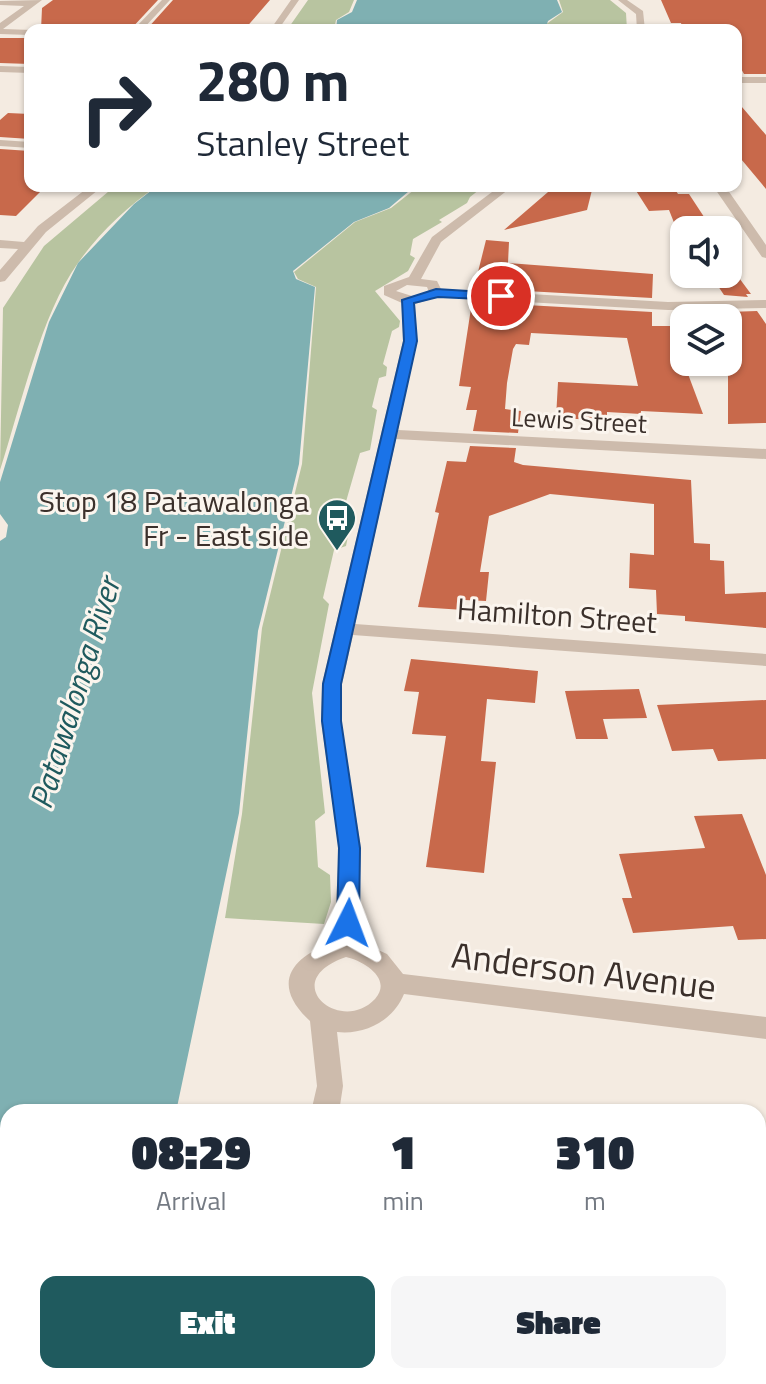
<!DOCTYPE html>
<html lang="en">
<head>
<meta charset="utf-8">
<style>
	body { margin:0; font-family:"Titillium Web",sans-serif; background:#f6f6f7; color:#1f2937; height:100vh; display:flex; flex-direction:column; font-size:30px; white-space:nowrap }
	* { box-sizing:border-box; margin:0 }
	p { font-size:26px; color:#747a83 }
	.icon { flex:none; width:44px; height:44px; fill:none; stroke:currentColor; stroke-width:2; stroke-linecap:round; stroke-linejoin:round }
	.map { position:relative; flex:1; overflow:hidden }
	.sheet { position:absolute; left:0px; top:1104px; width:766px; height:280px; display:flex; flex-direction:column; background:#fff; border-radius:24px 24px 0 0; box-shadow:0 2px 6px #0004 }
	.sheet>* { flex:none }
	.banner { position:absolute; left:24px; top:24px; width:718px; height:168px; border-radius:16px; box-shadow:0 2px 6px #0004; background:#fff; color:#1f2937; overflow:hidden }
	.controls { position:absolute; left:670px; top:216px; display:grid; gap:16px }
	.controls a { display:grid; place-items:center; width:72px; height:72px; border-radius:16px; background:#fff; box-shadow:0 2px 6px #0004; font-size:40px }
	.pin { position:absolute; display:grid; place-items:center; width:68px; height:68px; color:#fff; margin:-34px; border:4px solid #fff; border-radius:50%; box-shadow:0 2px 8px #0007 }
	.me { position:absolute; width:88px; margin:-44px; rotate:3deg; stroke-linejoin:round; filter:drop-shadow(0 0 6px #0008) }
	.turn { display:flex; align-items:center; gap:28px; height:168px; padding:0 40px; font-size:36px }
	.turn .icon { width:104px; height:104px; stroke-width:2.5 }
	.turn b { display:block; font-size:56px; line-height:68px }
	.eta { display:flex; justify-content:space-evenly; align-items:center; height:136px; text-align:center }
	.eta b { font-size:48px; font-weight:800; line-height:56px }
	.action { display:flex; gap:16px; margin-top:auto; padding:16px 40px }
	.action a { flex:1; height:92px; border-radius:16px; background:#1f5a5e; color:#fff; font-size:32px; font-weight:800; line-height:92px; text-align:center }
	.action a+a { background:#f6f6f7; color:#1f2937 }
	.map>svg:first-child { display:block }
	.green { fill:#b8c4a0 }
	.water { fill:#7fb0b2 }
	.building { fill:#c8694b }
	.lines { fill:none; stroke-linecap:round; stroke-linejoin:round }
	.minor { fill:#cdbbac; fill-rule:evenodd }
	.route { fill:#1a73e8; stroke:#114b97; stroke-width:2 }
	.labels { text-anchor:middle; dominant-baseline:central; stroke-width:6; stroke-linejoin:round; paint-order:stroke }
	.far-street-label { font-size:26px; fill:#3b302b; stroke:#fbf5ee }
	.poi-label { font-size:30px; fill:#3b302b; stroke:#fbf5ee; text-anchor:end }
	.street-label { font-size:30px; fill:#3b302b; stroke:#fbf5ee }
	.water-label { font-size:32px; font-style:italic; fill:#1f5a5e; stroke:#fbf5ee }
	.near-street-label { font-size:36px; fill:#3b302b; stroke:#fbf5ee }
</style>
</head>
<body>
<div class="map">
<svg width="766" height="1384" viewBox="0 0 766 1384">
	<rect width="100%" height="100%" fill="#f4ebe1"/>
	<path class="green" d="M308,0h46l-5,12 -13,8 -2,10h-47z
		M559,0h51l16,13 1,17h-80l-2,-5 18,-13z
		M115,186h42c-29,20 -59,48 -79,77 -37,51 -58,146 -78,207l3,-162 41,-62z
		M419,186h65l-14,11 -3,6 -28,17 3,2 -29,17 -3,16 5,3 -7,13 -33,20 25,30 -1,6 -7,4 -9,33 4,3 -1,9 -7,2 -7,29 5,3 -7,40 -10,3 -21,73 10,5 -3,15 -12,4 -11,48 6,6 -17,89 13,120 -10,8 3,46 12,8 1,27 -7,22 -99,-6 17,-104 20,-186 40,-164 14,-177 -18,-8 -4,-7 61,-50 36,-14z"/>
	<path class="water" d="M357,0h200l5,12 -14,9 -3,9h-209l1,-10 15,-8z
		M157,186h258l-26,22 -35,14 -61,49 3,8 19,8 -16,177 -41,167 -19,182 -63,299h-168v264h64l-4,8h-68v-843l6,-4 2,-12 -8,-11v-32l49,-160 29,-59 56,-59z"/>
	<path class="building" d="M53,0h105l-28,30h-89l1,-22z
		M173,0h97l-26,30h-98z
		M661,0h105v74h-22l-8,-14v-30h-53l-2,-7h-10z
		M0,38h30v26l-30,-1z
		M736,100l30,35v54l-30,-36z
		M8,113l22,1v25l-30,-2v-17z
		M0,149l30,2v35h16l-30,30 -16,-1z
		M555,186h38l-6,24 -83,20z
		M633,186h40l5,8h11l21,32 -35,-1 -6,-15 -20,1z
		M486,240l23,2 -1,21 145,11 -1,24 -178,-10z
		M728,263l23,31h-5l2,3 -24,-2 -14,-21h18z
		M472,302l180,10v14h18l33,88 -62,-3v3l-34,-2v6l-9,-1v3l-42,-2 2,-36 80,4 -11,-48 -96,-5 -2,12 -13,-1 -3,5 -6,34 -2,26 16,2 -3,22 -45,-2 4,-21h-11l5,-23 -12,-1z
		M757,311l9,13v99l-38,1v-112z
		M470,446l46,2 -2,14 9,3 168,15 3,63 16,1v16l14,1 1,33 41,-2v36l-81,-7v-5l-28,-2 -1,-24 -27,-2 1,-35 24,2v-51l-104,-10 -61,22 -9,56h9l-3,29 -21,-1 -1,10 -46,-3 21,-94 -4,-1 12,-51 19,1z
		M411,659l127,12 -3,32 -48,-4 -6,62 15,1 -12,111 -58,-6 20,-131 -34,-2 7,-42 -15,-1z
		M639,689l8,29 -44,1 5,20h-32l-11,-48z
		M766,700v59l-48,2 -5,-12 -41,2 -15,-46z
		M742,814l24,61v64l-28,1 -5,-14 -100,7 -11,-35h10l-13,-44 86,-6 -11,-32z"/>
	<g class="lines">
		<path class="minor" d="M42,0l-39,29 29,1 -2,5 -30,-1v-11l24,-17 -24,-1v-4z
			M162,0h8l-28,30h-9z
			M291,0h8l-21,30h-8z
			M618,0h9l16,11 2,19h-8l-1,-16z
			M0,66l30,1v6l-30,-1z
			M736,77h30v6h-30z
			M0,140l30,2v6l-30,-2z
			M90,186h13l-57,46 -41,49 -5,1v-12l18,-21 -18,-1v-8l24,2 14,-16z
			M500,186h13l-72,56 -20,37 16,2 4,8 227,13 98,-2v8l-98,2 -230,-13 -23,7 2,37 -19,89 368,19v10l-370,-20 -41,185 411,30v12l-413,-31 -11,49 -1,37 20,127 -3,93 29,13 16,20 363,43v22l-362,-45c-11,27 -39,41 -67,38l6,54 -4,26h-28l6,-26 -7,-65c-40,-37 -19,-64 24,-79l5,-94 -18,-127 1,-37 81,-343 -1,-38 -18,-8v-9l25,-9 23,-40zM407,285l20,2 2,5 -17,4 -16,-5zM346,957c18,4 47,22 29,42 -35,37 -99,-18 -29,-42z
			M713,186h12l41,59v13l-4,-1z
			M235,1376h32l-3,8h-32z"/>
	</g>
	<path class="route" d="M436,289l65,4 6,3 -6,4 -63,-3 -24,6 3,38 -76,343v37l19,127 -1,75 -11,8 -11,-8 2,-75 -17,-127 1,-37 81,-343 -2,-41z"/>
	<defs>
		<g id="bus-pin" transform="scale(2)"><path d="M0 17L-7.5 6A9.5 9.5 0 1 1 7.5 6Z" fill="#1f5a5e" stroke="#fbf5ee"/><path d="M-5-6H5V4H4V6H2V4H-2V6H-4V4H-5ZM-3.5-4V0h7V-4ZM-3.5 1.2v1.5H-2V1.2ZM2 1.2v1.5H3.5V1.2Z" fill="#fff"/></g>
	</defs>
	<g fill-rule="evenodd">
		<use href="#bus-pin" x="337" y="518"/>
	</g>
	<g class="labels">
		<g class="far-street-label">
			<text transform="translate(579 420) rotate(3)">Lewis Street</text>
		</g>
		<g class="poi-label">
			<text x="309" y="501">Stop 18 Patawalonga<tspan x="309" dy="34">Fr - East side</tspan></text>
		</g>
		<g class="street-label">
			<text transform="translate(557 615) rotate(4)">Hamilton Street</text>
		</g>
		<g class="water-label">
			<text transform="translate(74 693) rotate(-73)">Patawalonga River</text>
		</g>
		<g class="near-street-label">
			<text transform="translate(584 970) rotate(7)">Anderson Avenue</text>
		</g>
	</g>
</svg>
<div class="controls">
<a><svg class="icon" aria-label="sound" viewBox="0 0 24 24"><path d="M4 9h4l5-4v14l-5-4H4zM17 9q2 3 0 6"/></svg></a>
<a><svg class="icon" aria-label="layers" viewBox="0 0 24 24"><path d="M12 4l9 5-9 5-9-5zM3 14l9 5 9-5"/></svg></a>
</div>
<div class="pin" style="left:501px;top:296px;background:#d93025"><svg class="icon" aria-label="arrive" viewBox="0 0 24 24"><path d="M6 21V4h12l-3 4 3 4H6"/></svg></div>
<svg class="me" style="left:348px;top:923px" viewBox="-20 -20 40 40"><path d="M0-17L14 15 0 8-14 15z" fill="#1a73e8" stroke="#fff" stroke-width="4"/></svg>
<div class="banner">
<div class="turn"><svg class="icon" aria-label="right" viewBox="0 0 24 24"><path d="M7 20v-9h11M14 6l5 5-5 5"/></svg><div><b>280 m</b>Stanley Street</div></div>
</div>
<section class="sheet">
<div class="eta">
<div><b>08:29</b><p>Arrival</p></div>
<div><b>1</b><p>min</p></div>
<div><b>310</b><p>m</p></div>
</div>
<div class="action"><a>Exit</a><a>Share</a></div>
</section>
</div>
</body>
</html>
